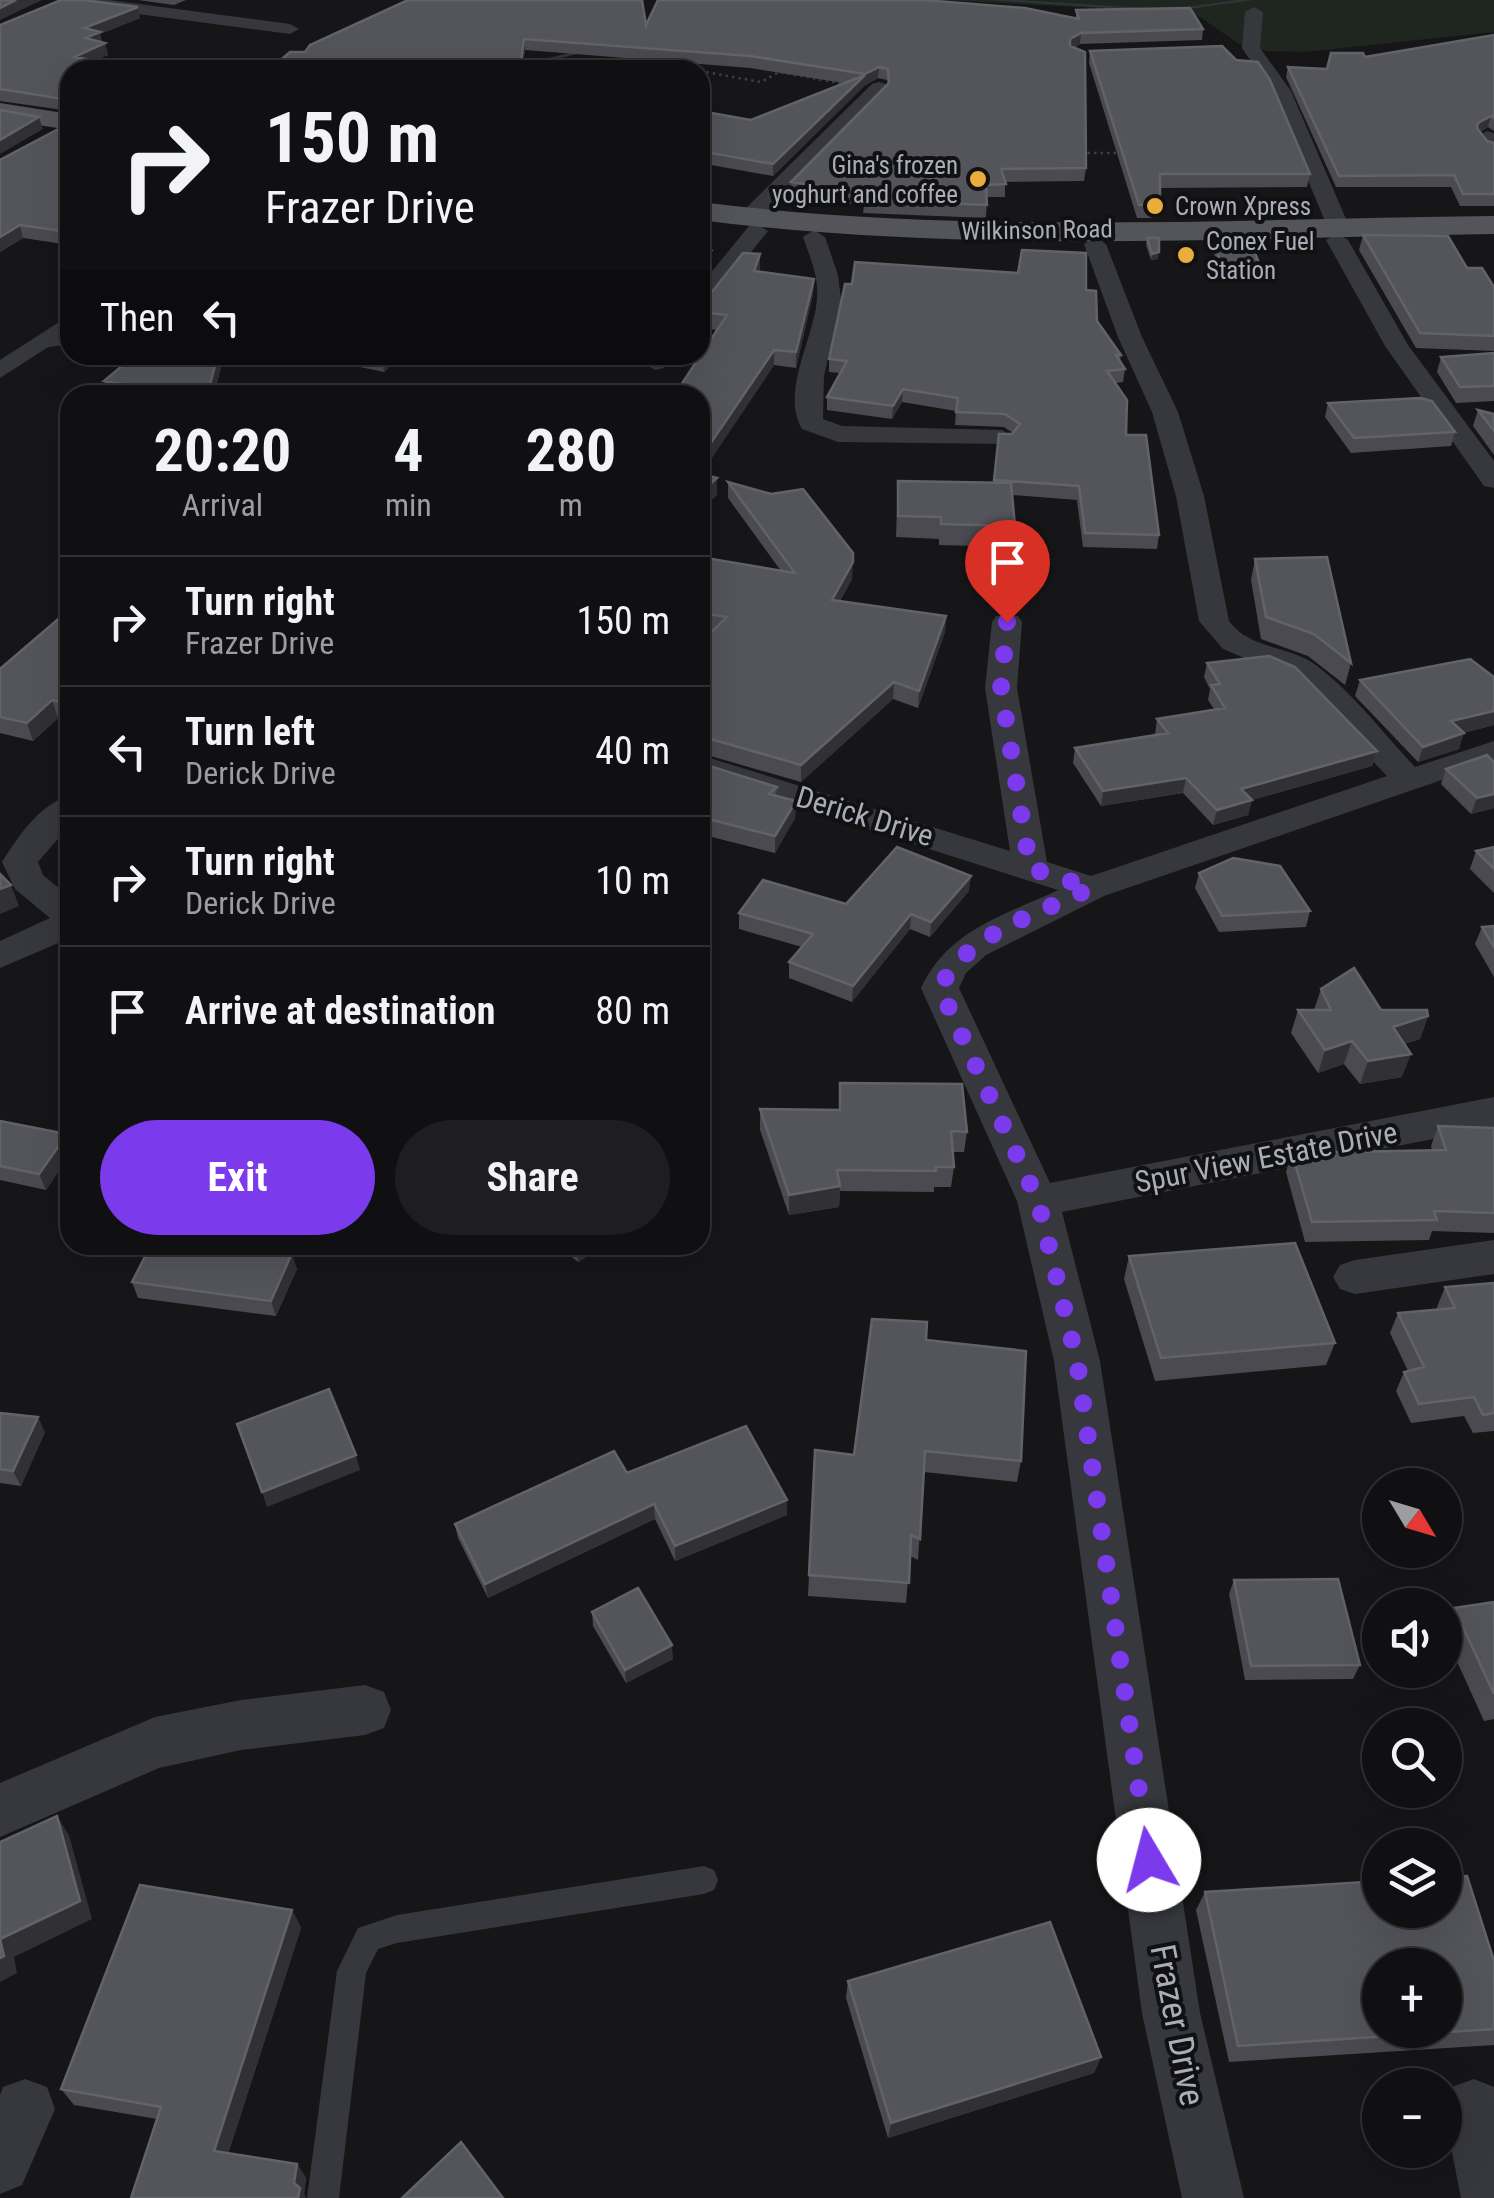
<!DOCTYPE html>
<html lang="en">
<head>
<meta charset="utf-8">
<style>
	body { margin:0; font-family:"Roboto Condensed",sans-serif; background:#1e1e20; color:#f1f3f6; height:100vh; display:flex; flex-direction:column; font-size:38px; white-space:nowrap }
	* { box-sizing:border-box; margin:0 }
	p { font-size:32px; color:#9c9d9f }
	.icon { flex:none; width:55px; height:55px; fill:none; stroke:currentColor; stroke-width:2; stroke-linecap:round; stroke-linejoin:round }
	.map { position:relative; flex:1; overflow:hidden }
	.details { position:absolute; left:60px; top:385px; width:650px; height:870px; display:flex; flex-direction:column; background:#101012; border-radius:30px; box-shadow:0 10px 40px #0002,0 0 0 2px #303032 }
	.details>* { flex:none }
	.top-card { position:absolute; left:60px; top:60px; width:650px; height:305px; border-radius:30px; box-shadow:0 10px 40px #0002,0 0 0 2px #303032; background:#101012; color:#f1f3f6; overflow:hidden }
	.needle { width:65px; rotate:128deg }
	.tools { position:absolute; left:1362px; top:1468px; display:grid; gap:20px }
	.tools a { display:grid; place-items:center; width:100px; height:100px; border-radius:50%; background:#101012; box-shadow:0 10px 40px #0002,0 0 0 2px #303032; font-size:50px }
	.pin { position:absolute; display:grid; place-items:center; width:85px; height:85px; color:#fff; margin:-102px -42px; border-radius:50% 50% 50% 0; rotate:-45deg; box-shadow:0 0 10px #0007 }
	.pin .icon { rotate:45deg }
	.me { position:absolute; width:110px; margin:-55px; rotate:352deg; stroke-linejoin:round; filter:drop-shadow(0 0 8px #0008) }
	.turn { display:flex; align-items:center; gap:35px; height:210px; padding:0 40px; font-size:45px }
	.turn .icon { width:130px; height:130px; stroke-width:2.5 }
	.turn b { display:block; font-size:70px; line-height:85px }
	.then { display:flex; align-items:center; height:95px; padding:0 40px; background:#0003; gap:20px; font-size:38px }
	.eta { display:flex; justify-content:space-evenly; align-items:center; height:170px; text-align:center }
	.eta b { font-size:60px; font-weight:700; line-height:70px }
	.cta { display:flex; gap:20px; margin-top:auto; padding:20px 40px }
	.cta a { flex:1; height:115px; border-radius:60px; background:#7c3aed; color:#fff; font-size:40px; font-weight:700; line-height:115px; text-align:center }
	.cta a+a { background:#1e1e20; color:#f1f3f6 }
	ul { padding:0; list-style:none }
	li { display:flex; align-items:center; gap:30px; height:130px; padding:0 40px; border-top:2px solid #303032 }
	li div { flex:1 }
	li b { display:block; font-size:38px }
	li em { font-style:normal }
	.map>svg:first-child { display:block }
	.green { fill:#1e261f }
	.lines { fill:none; stroke-linecap:round; stroke-linejoin:round }
	.stream { fill:#2d353b; fill-rule:evenodd }
	.path { stroke:#3d3f44; stroke-width:2.5; stroke-dasharray:2.5 4; stroke-linecap:butt }
	.service { fill:#37383d; fill-rule:evenodd }
	.minor { fill:#37383d; fill-rule:evenodd }
	.primary { fill:#53555b; fill-rule:evenodd }
	.wall { fill:#4a4a50 }
	.shaded-wall { fill:#313135 }
	.building { fill:#54555b; stroke:#626369; stroke-width:2.5; fill-rule:evenodd }
	.route { stroke:#7c3aed; stroke-width:18; stroke-dasharray:0 32.4 }
	.poi-dot { fill:#eaad3c; stroke:#111113; stroke-width:4 }
	.labels { text-anchor:middle; dominant-baseline:central; stroke-width:8; stroke-linejoin:round; paint-order:stroke }
	.far-poi-label { font-size:25px; fill:#a9adb7; stroke:#111113; text-anchor:start }
	.far-street-label { font-size:25px; fill:#a9adb7; stroke:#111113 }
	.street-label { font-size:30px; fill:#a9adb7; stroke:#111113 }
	.near-street-label { font-size:35px; fill:#a9adb7; stroke:#111113 }
</style>
</head>
<body>
<div class="map">
<svg width="1494" height="2198" viewBox="0 0 1494 2198">
	<rect width="100%" height="100%" fill="#161618"/>
	<path class="green" d="M942,0h552v32l-189,20 -39,-1 -27,-7 -39,-27 -14,-4z"/>
	<g class="lines">
		<path class="stream" d="M986,0h33l140,9 -3,2z
			M1236,0h16l-76,11 -3,-2z
			M583,46l5,1 -11,7 -66,16 -3,-2 65,-16z"/>
		<path class="path" d="M700,71l61,11 18,-10 65,12
			M1081,153h42"/>
		<path class="service" d="M70,336v8l-34,5 -6,-4z
			M704,1866l10,4 4,10 -4,10 -10,4 -307,49 -19,6 -12,24 -27,225h-32l30,-227 21,-43 39,-13z"/>
		<path class="minor" d="M60,0h49l181,24 9,5 -9,5 -221,-29z
			M1254,7l9,5 -3,36 31,43 58,135 -3,5h-16l-3,-5 -56,-135 -29,-43 3,-36z
			M879,82l7,2v8l-129,131h-16l-3,-5 3,-5 131,-129z
			M1487,131l7,2v19l-7,-2 -10,-13z
			M757,224l11,7 -60,75 -8,2v-22l49,-60z
			M814,230l11,7 13,38 3,24 -17,77 -1,43 19,7 160,4 13,8 -4,6 -173,-2 -36,-13c-22,-38 13,-92 15,-131 2,-21 -7,-41 -14,-61z
			M1337,233l11,7 60,105 86,116v27l-10,-2 -99,-140 -59,-106z
			M1095,237l11,7 36,93 36,75 26,84 25,125c21,29 61,24 88,45 37,28 66,67 98,101l79,-26v21l-390,134 -118,59 -20,18 -7,15 91,195 444,-86v30l-432,85 38,149 100,652 44,185h-62l-40,-185 -88,-652 -37,-160 -96,-213c27,-58 82,-72 137,-98l-358,-114v-21l310,96 -25,-163 7,-66 4,-6h22l4,6 -5,66 30,174 44,14 296,-100 -93,-97 -71,-30 -24,-28 -23,-125 -24,-84 -34,-75 -34,-93z
			M70,315v18l-70,45v-18z
			M648,355h24l-8,13 -9,2 -12,-7z
			M70,796v29l-32,37 5,13 27,22v41l-70,30v-27l50,-23 -35,-29 -13,-27c16,-25 38,-59 68,-66z
			M1494,1240v34l-139,20 -15,-5 -7,-12 7,-12 15,-5z
			M365,1685l19,7 7,18 -7,18 -19,7 -124,15 -82,18 -159,69v-54l155,-66 86,-17z
			M25,2079l22,8 8,22 -33,76 -22,9v-99l3,-8z
			M1474,2079l20,8v111h-33l-16,-81 7,-30z"/>
		<path class="primary" d="M0,103l70,11v16l-70,-11z
			M700,202c263,33 530,17 794,14v18c-264,4 -531,20 -794,-14z"/>
	</g>
	<path class="wall" d="M138,0h48l-12,5z
		M1076,10l127,19 -1,11 -122,4 -6,4 12,120 -2,13 -79,1v15h-18l-1,21 -123,-5 1,-7 -73,-12v-12l97,-97 -1,-5 -9,-2 -14,8 -91,90 -73,-13v-52l51,9 93,-37 -94,-15 -225,-18 -3,20h-253l36,-18 341,-27 430,-7z
		M140,18l-40,16 2,8 3,1 3,12 -13,5 -25,51 -70,-10v-76z
		M1494,35v96l-6,-4 -8,5 7,9 7,2v63h-34l-9,-19h-115l-50,-110 2,-10 39,2 38,-12z
		M1090,51l220,123 -3,13 -147,1 -2,30h-21l-48,-155z
		M70,119v126l-47,-7 -23,14v-92l64,-34z
		M1363,235l104,33 27,19v64l-78,-3 -57,-98z
		M1147,238l11,21 -7,1 -5,-15z
		M1213,242l50,32 -1,7 -38,-1 -12,-31z
		M760,254l-1,18 55,7 -1,15 -17,74 -22,-3 -73,109 16,21 -17,15v-115l-18,-7 -1,-3 36,-55 -17,-2v-32l11,-3z
		M1086,290l11,31 24,34 -1,6 5,8 -2,13 -8,1 11,52 33,100 -2,14 -74,-2 -6,-47 -65,-5 3,31 -3,21 -73,-2v-6l-43,-2 2,-56 95,2 6,-49 14,-1 -9,-6 -49,-2 1,-14 -54,-9 -10,17 -65,-9v-13l13,-24 -11,-1v-13z
		M1494,353v48l-38,2 -19,-31 4,-15z
		M135,355h89l-10,40h-106l-4,-14z
		M303,355h98l-17,17z
		M1328,403l127,29 -4,14 -100,7 -26,-36z
		M1478,410l16,4v41l-21,-29z
		M728,482l124,97 -12,22 106,15 -1,16 -27,76 -25,-9 -92,83 -101,-29v-110l12,-12 -12,-2v-72l81,14 -53,-73z
		M1255,559l96,104 -6,22 -37,-29 -47,-17 -10,-59z
		M70,609v112l-12,-3 -25,23 -33,-8v-64z
		M1207,663l170,88 -5,15 -120,34 -4,15 -35,10 -30,-32 -82,13 -28,-43 2,-15 80,-13 2,-16 57,-10 -6,-9 2,-11 -6,-12z
		M1494,677v48l-31,8 -4,16 -41,13 -63,-66 5,-16z
		M1494,762v46l-23,6 -30,-30 5,-15z
		M700,763l77,24 -1,9 20,5 -1,17 -20,35 -75,-19z
		M1494,847v46l-24,-24 6,-18z
		M1199,873l111,38 -4,16 -87,5 -24,-44z
		M969,891l-39,46 -20,-8 -58,73 -63,-24v-16l13,-15 -63,-18v-16z
		M1494,926v51l-19,-33 7,-17z
		M1321,989l60,21 47,6 -8,23 -16,5 -2,33 -42,7 -16,-20 -26,9 -27,-40 7,-23h16z
		M840,1083l127,49 -3,20h-12l2,15 -3,20h-17v5l-94,-1 -1,16 -50,8 -29,-85v-21l79,1z
		M0,1121l67,13 3,7v13l-24,36 -46,-10z
		M1438,1126l56,2v105l-62,-2 -3,9 -124,2 -19,-70 6,-19 140,-3 -1,-4z
		M557,1245h48l-27,17z
		M1129,1256l206,87 -9,22 -171,16 -31,-102z
		M297,1269l-21,47 -138,-18 -6,-16z
		M1494,1283v148l-21,2 -9,-17 -53,7 -15,-32 8,-19 4,-1 -18,-38 8,-20 40,-3 -1,-3 8,-20z
		M926,1340l95,121 -4,21 -93,-10 -6,88 -8,-4 -4,47 -98,-7 7,-146 39,5z
		M0,1413l45,19 -24,54 -21,-3z
		M627,1473l160,42 -112,46 -20,-42 -167,79 -30,-60 -3,-14z
		M1234,1580l126,85 -7,14 -108,1 -16,-86z
		M1494,1602v117l-10,2 -39,-86v-11l9,-16z
		M592,1612l81,47 -47,24 -33,-57z
		M1205,1892l289,69v84l-265,17 -33,-152z
		M292,1910l9,18 -73,226 69,10 9,14 -2,16 2,4h-175l26,-79 -83,-14 -13,-16z
		M848,1981l253,76 -7,16 -206,65 -42,-140z"/>
	<path class="shaded-wall" d="M16,0h26l-42,20v-12z
		M138,7l2,11 -40,16 2,9 -14,6 -4,-21z
		M1081,33l-1,11 -11,7 1,-12z
		M524,39l1,11 -3,20h-2z
		M105,43l3,12 -32,13 -2,-11z
		M879,67l-1,11 -14,8 1,-12z
		M865,75l-1,11 -91,90v-12z
		M1491,116l-3,11 -13,7 3,-11z
		M39,117l4,12 -43,25v-14z
		M20,225l3,13 -23,14v-15z
		M711,251v15l-11,15v-16z
		M1159,252l-1,7 -7,1 1,-6z
		M760,254v15l-6,18v-16z
		M814,279l-1,15 -17,74v-16z
		M774,350v15l-74,111v-17z
		M218,355h6l-10,40h-7z
		M386,355h15l-17,17 -2,-13z
		M903,389l-1,13 -10,17 1,-13z
		M717,478v17l-17,15v-17z
		M853,562l-1,17 -21,37 1,-16z
		M946,616l-1,16 -27,76 1,-17z
		M894,682l-1,17 -92,83v-17z
		M52,700l6,18 -25,23 -6,-18z
		M1494,711v14l-48,12 5,-16z
		M1464,733l-5,16 -41,13 5,-15z
		M1377,751l-5,15 -120,34 -4,15 -35,10 4,-15 24,-21z
		M1186,778l-3,15 -82,13 2,-15z
		M1494,794v14l-23,6 6,-16z
		M796,801l-1,17 -20,35v-17z
		M971,876l-2,15 -39,46 1,-15z
		M11,885l8,21 -19,8v-25z
		M911,914l-1,15 -58,73 1,-16z
		M1428,1016l-8,23 -35,11 8,-23z
		M1352,1041l-8,23 -26,9 7,-23z
		M1411,1054l-9,23 -42,7 8,-23z
		M67,1134l3,7v13l-24,36 -7,-16z
		M840,1186l-1,21 -50,8v-20z
		M578,1245h27l-27,17 -2,-16z
		M292,1253l5,16 -21,47 -5,-15z
		M38,1417l7,15 -24,54 -8,-15z
		M356,1455l4,15 -93,37 -5,-15z
		M787,1500v15l-112,46v-15z
		M654,1504l1,15 -167,79 -3,-14z
		M672,1645l1,14 -47,24 -1,-13z
		M57,1816l12,19 23,84 -78,38 3,16 -17,9v-43z
		M292,1910l9,18 -77,238 -10,-15z
		M1101,2057l-7,16 -206,65 3,-15z
		M297,2164l9,14 -2,16 2,4h-8l-4,-15z"/>
	<path class="building" d="M0,0h16l-16,8z
		M61,0h22l55,7 -54,21 16,4 -15,6 20,5 -31,14 78,13h-82v30l-70,-11v-64z
		M408,0h234l4,25 12,-25h265l102,8 54,11 -3,-9 114,-2 13,21 -122,4 -11,6v7l15,6 1,116 -85,1 5,15 -20,1 1,20 -123,-5 1,-7 -74,-11 98,-99 -1,-14 -9,-2 -14,7 -115,-18 -226,-17 -4,31h-251l21,-18h15l5,-7z
		M1494,35v83l-3,-2 -13,7 -1,5 10,13 7,2v51h-31l-9,-19 -115,1 -51,-109 39,2 4,-16h32l2,4z
		M1222,46l14,14 22,2 12,18 40,94h-150v30l-21,1 -49,-154z
		M865,75l-92,89 -73,-13v-40l51,9z
		M0,110l39,7 -39,23z
		M70,119v113l-50,-7 -20,12v-77l64,-34z
		M1363,235l85,1 19,32h15l12,19v49l-74,-3z
		M1147,238h12v14l-7,2z
		M1213,242h38l12,32h-38z
		M1022,250l64,3v37l10,1 1,30 24,34h-5l9,14 -18,2 20,29 -1,35h20l13,100 -74,-2 -6,-47 -85,-6 5,-46h13l8,-10 -15,-10 -49,-2 2,-14 -55,-9 -10,17 -66,-9 20,-36 -18,-2 16,-75h7l3,-22 163,11z
		M700,251h11l-11,14z
		M743,253l17,1 -6,17 60,8 -18,73 -22,-2 -74,109v-64h-49l38,-9 -8,-1 46,-70 -27,-3v-16l11,-3z
		M1494,353v33l-34,1 -19,-30z
		M135,355h83l-11,40h-18l-85,-14z
		M365,355h21l-4,4z
		M1420,398l12,3 23,31 -101,6 -26,-35z
		M1478,410l16,4v17z
		M700,474l17,4 -17,15z
		M898,481l113,2 4,43 -74,-2v-7l-43,-1z
		M728,482l43,12 32,-5 50,64v9l-21,38 114,16 -27,75 -25,-9 -93,83 -101,-29v-93l27,-26 -27,-4v-56l95,16z
		M1327,557l24,106 -37,-29 -48,-17 -11,-58z
		M70,609v95l-18,-4 -25,23 -27,-6v-48z
		M1269,656l26,11 82,84 -136,38 11,11 -35,10 -31,-32 -83,13 -28,-43 93,-15 -11,-14 68,-11 -14,-23 9,-1 -13,-21z
		M1470,659l24,18v34l-43,10 13,12 -41,14 -63,-67z
		M1487,755l7,7v32l-17,4 -31,-29z
		M700,763l77,24 -8,7 27,7 -21,35 -75,-19z
		M897,847l74,29 -40,46 -20,-8 -58,72 -64,-24 24,-28 -74,-21 24,-33 83,24z
		M1494,847v22l-18,-18z
		M1233,858l47,8 30,45 -88,5 -23,-43z
		M0,874l11,11 -11,4z
		M1494,926v21l-12,-20z
		M1354,968l27,42h46l1,6 -35,11 18,27 -43,7 -16,-20 -27,9 -27,-40h33l-10,-21z
		M840,1083l122,1 5,48 -16,-1 3,36h-18v4l-99,-1 3,16 -51,9 -29,-86 80,1z
		M0,1121l67,13 -28,40 -39,-8z
		M1438,1126l56,2v85l-60,-2 3,9 -125,2 -20,-69 154,-3z
		M1295,1243l40,100 -174,15 -32,-102z
		M151,1245h77l64,8 -21,48 -139,-19z
		M1494,1283v130l-11,2 -9,-18 -55,7 -15,-32 20,-5 -26,-54 57,-5 -10,-21z
		M872,1319l55,3 -1,18 100,11 -5,110 -96,-10 -5,88 -9,-4 -2,48 -100,-8 6,-125 39,5z
		M329,1389l27,66 -94,37 -25,-68z
		M0,1413l38,4 -25,54 -13,-2z
		M746,1426l41,74 -112,46 -21,-42 -169,80 -30,-60 159,-73 13,22z
		M1338,1579l22,86 -109,1 -17,-86z
		M638,1588l34,57 -47,25 -33,-58z
		M1494,1602v92l-40,-86z
		M57,1816l23,85 -80,38 4,17 -4,2v-116z
		M1467,1876l27,85v68l-256,17 -33,-154 175,-11v29h65v-33zM1380,1965h65v65h-65z
		M140,1885l152,25 -78,241 83,13 -3,19 6,5 -2,10h-167l30,-91 -100,-18z
		M1050,1922l51,135 -210,66 -43,-142z
		M461,2142l42,56h-101z"/>
	<g class="lines">
		<path class="route" d="M1007,622l-6,66 29,180 61,20c-51,26 -125,45 -151,100l98,213 39,160 72,499"/>
	</g>
	<g class="poi-dot">
		<circle cx="978" cy="179" r="10"/>
		<circle cx="1155" cy="206" r="10"/>
		<circle cx="1186" cy="255" r="10"/>
	</g>
	<g class="labels">
		<g class="far-poi-label">
			<text x="958" y="165" text-anchor="end">Gina's frozen<tspan x="958" dy="29">yoghurt and coffee</tspan></text>
			<text x="1175" y="206">Crown Xpress</text>
			<text x="1206" y="241">Conex Fuel<tspan x="1206" dy="29">Station</tspan></text>
		</g>
		<g class="far-street-label">
			<text transform="translate(1037 230) rotate(-1)">Wilkinson Road</text>
		</g>
		<g class="street-label">
			<text transform="translate(865 816) rotate(17)">Derick Drive</text>
			<text transform="translate(1266 1157) rotate(-11)">Spur View Estate Drive</text>
		</g>
		<g class="near-street-label">
			<text transform="translate(1177 2025) rotate(79)">Frazer Drive</text>
		</g>
	</g>
</svg>
<div class="tools">
<a><svg class="needle" viewBox="-14 -14 28 28"><path d="M0-13l5 13h-10z" fill="#e53935"/><path d="M0 13l5-13h-10z" fill="#9c9d9f"/></svg></a>
<a><svg class="icon" aria-label="sound" viewBox="0 0 24 24"><path d="M4 9h4l5-4v14l-5-4H4zM17 9q2 3 0 6"/></svg></a>
<a><svg class="icon" aria-label="search" viewBox="0 0 24 24"><circle cx="10" cy="10" r="6"/><path d="M15 15l6 6"/></svg></a>
<a><svg class="icon" aria-label="layers" viewBox="0 0 24 24"><path d="M12 4l9 5-9 5-9-5zM3 14l9 5 9-5"/></svg></a>
<a>+</a>
<a>−</a>
</div>
<div class="pin" style="left:1007px;top:622px;background:#d93025"><svg class="icon" aria-label="arrive" viewBox="0 0 24 24"><path d="M6 21V4h12l-3 4 3 4H6"/></svg></div>
<svg class="me" style="left:1149px;top:1860px" viewBox="-20 -20 40 40"><circle r="19" fill="#fff"/><path d="M0-13L10 11 0 6-10 11z" fill="#7c3aed"/></svg>
<div class="top-card">
<div class="turn"><svg class="icon" aria-label="right" viewBox="0 0 24 24"><path d="M7 20v-9h11M14 6l5 5-5 5"/></svg><div><b>150 m</b>Frazer Drive</div></div>
<div class="then">Then<svg class="icon" aria-label="left" viewBox="0 0 24 24"><path d="M17 20v-9H6M10 6l-5 5 5 5"/></svg></div>
</div>
<section class="details">
<div class="eta">
<div><b>20:20</b><p>Arrival</p></div>
<div><b>4</b><p>min</p></div>
<div><b>280</b><p>m</p></div>
</div>
<ul>
<li><svg class="icon" aria-label="right" viewBox="0 0 24 24"><path d="M7 20v-9h11M14 6l5 5-5 5"/></svg><div><b>Turn right</b><p>Frazer Drive</p></div><em>150 m</em></li>
<li><svg class="icon" aria-label="left" viewBox="0 0 24 24"><path d="M17 20v-9H6M10 6l-5 5 5 5"/></svg><div><b>Turn left</b><p>Derick Drive</p></div><em>40 m</em></li>
<li><svg class="icon" aria-label="right" viewBox="0 0 24 24"><path d="M7 20v-9h11M14 6l5 5-5 5"/></svg><div><b>Turn right</b><p>Derick Drive</p></div><em>10 m</em></li>
<li><svg class="icon" aria-label="arrive" viewBox="0 0 24 24"><path d="M6 21V4h12l-3 4 3 4H6"/></svg><div><b>Arrive at destination</b></div><em>80 m</em></li>
</ul>
<div class="cta"><a>Exit</a><a>Share</a></div>
</section>
</div>
</body>
</html>
